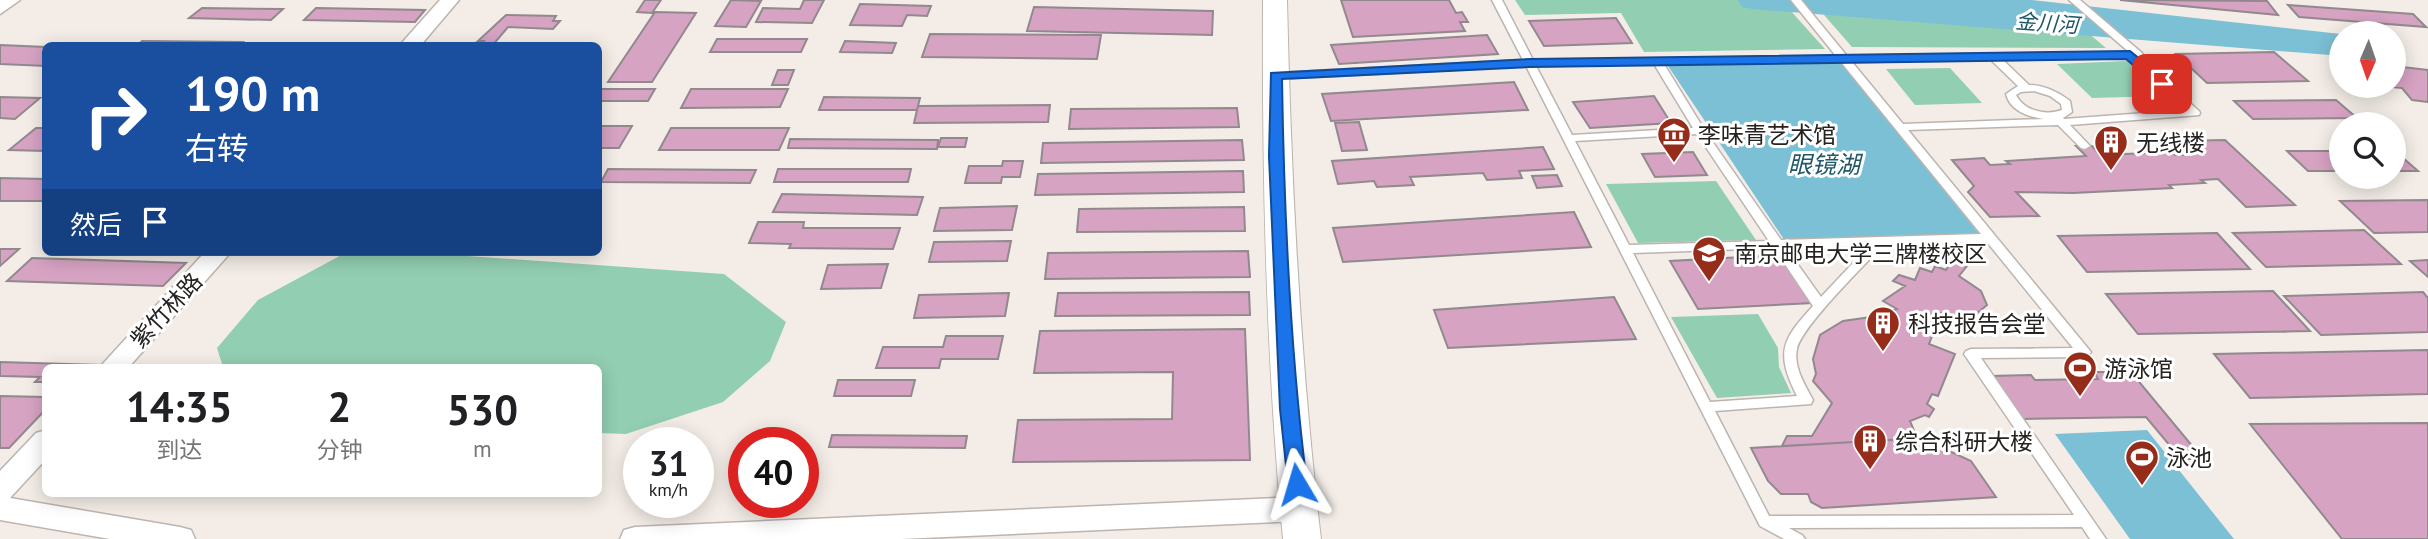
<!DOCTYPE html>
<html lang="zh">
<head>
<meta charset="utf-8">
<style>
	body { margin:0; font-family:"PT Sans","Noto Sans SC",sans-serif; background:#f6f6f6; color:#202124; height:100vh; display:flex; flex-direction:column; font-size:26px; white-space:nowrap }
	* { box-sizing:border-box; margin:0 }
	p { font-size:23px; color:#757577 }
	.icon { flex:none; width:38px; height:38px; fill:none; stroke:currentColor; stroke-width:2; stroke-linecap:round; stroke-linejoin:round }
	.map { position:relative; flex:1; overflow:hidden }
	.side { position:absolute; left:42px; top:364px; width:560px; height:133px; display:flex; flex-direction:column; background:#fff; border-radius:10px; box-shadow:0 4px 18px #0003 }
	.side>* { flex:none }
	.banner { position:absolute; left:42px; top:42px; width:560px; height:214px; border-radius:10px; box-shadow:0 4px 18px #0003; background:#1a4fa0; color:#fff; overflow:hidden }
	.needle { width:46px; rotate:182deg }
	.tools { position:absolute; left:2329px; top:21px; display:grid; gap:14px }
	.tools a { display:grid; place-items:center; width:77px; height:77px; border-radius:50%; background:#fff; box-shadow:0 4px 18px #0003; font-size:35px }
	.speed { position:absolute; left:623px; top:427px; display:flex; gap:14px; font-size:35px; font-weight:700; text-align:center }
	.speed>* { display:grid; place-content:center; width:91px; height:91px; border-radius:50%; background:#fff; box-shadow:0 4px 18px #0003; line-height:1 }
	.speed small { font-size:18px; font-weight:400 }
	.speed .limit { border:10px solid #d22; background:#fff; color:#111 }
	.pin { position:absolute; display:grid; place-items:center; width:60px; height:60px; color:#fff; margin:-30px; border-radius:14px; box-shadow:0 4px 10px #0006 }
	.me { position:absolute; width:77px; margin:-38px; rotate:353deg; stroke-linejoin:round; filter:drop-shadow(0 0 5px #0008) }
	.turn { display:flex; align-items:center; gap:24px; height:147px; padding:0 28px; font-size:32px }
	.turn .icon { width:91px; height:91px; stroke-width:2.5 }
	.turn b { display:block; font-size:49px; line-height:60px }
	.then { display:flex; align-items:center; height:66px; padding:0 28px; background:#0003; gap:14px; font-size:26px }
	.eta { display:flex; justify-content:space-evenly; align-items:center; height:119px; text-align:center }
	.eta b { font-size:42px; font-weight:600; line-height:49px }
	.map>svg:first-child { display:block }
	.green { fill:#92ceb2 }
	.water { fill:#7cc0d5 }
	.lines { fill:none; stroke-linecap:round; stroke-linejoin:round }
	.river { fill:#7cc0d5; fill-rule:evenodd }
	.building { fill:#d7a3c3; stroke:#91898d; stroke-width:2 }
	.service-casing { stroke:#bcb4af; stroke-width:3 }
	.minor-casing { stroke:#bcb4af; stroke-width:3 }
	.tertiary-casing { stroke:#bcb4af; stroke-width:2 }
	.service { fill:#fff; fill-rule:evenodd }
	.minor { fill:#fff; fill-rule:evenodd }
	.tertiary { fill:#fff; fill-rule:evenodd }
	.route { fill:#1a73e8; stroke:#114b97; stroke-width:2 }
	.labels { text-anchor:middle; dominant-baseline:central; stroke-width:6; stroke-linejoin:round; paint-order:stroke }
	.far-water-label { font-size:21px; font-style:italic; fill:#205868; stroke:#fff }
	.poi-label { font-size:23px; fill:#252220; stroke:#fff; text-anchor:start }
	.street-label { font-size:23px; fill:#252220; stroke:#fff }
	.water-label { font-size:24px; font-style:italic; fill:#205868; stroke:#fff }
</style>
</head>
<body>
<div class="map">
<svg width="2428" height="539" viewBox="0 0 2428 539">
	<rect width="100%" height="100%" fill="#f4ede7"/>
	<path class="green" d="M1515,0h266l44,49 -181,3 -23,-39 -96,2z
		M1811,0l270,27 25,21 -254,-1z
		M2127,61l38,35 -73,2 -35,-34z
		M1950,68l32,35 -67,2 -29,-36z
		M1716,181l40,59 -118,3 -32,-59z
		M347,252h63l314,22 62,48 -16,39 -47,41 -97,32 -27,-1 -1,-65 -375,-1 -6,-19 41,-48z
		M1758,314l20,34 1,19 12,26 -74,5 -46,-81z"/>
	<path class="water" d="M1867,0h165l309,34v11z
		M1839,60l141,175 -195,6 -119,-178z
		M2147,430l87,109h-104l-75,-105z"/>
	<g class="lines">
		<path class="river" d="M1738,0h135l469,36v20l-589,-47 -11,-2z"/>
	</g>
	<path class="building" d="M661,0l-9,13 -15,-1 8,-12z
		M731,0l30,1 -15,26 -31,-1z
		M804,0h20l-12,23 -56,-1 7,-14 37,1z
		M1341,0h108l7,13 6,-1 6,10h-8l5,9 -112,6z
		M2120,0l147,1 11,14z
		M860,4l71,2 -4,10 -20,-1 -5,11 -52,-1z
		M2288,5l125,9 13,13 -127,-10z
		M1034,7l179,4 -1,24 -185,-4z
		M202,8l81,1 -12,11 -82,-2z
		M316,8l109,2 -10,12 -111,-2z
		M655,12l41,1 -44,69h-44z
		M506,15l50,1 -3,5h7l-7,8 -45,-2 -16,19h-12l4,-5h-6z
		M1616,18l16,25 -88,3 -15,-25z
		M930,34l171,1 -4,24 -175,-2z
		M1487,35l11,19 -159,10 -8,-19z
		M717,39h90l-6,13h-91z
		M142,41l101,1 -3,4h-103z
		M845,41l51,2 -4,10 -52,-1z
		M0,45l46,2v19l-46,-2z
		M2274,52l34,29 -101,2 -31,-29z
		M2394,66l34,4v32l-16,-2 -10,-12 -20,-2h12z
		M778,70h16l-6,15h-16z
		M1514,82l14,28 -197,11 -9,-27z
		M598,89h57l-7,12h-50z
		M691,89h97l-8,18 -99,1z
		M1654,96l17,27 -81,5 -17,-26z
		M0,97l40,1 -25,21 -15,-1z
		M824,97l96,1 -3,12h-98z
		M2336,100l21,18 -104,1 -19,-18z
		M1050,105l-2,17 -134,1 4,-17z
		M1237,108l2,19 -170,2 2,-20z
		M1359,122l8,28 -25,1 -7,-28z
		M598,126h34l-13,22h-21z
		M36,128h10v23l-37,-1z
		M671,128h118l-10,22h-120z
		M941,138h26l-2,9h-27z
		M790,139l148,1 -1,9 -149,-1z
		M1242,140l2,20 -203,3 2,-20z
		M2225,140l70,65 -49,2 -28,-28 -17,1 4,3 -36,2 3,3 -99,5 -57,-1 23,24 -49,1 -22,-25 6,-6 -22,-26 32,-2 6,7 20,-1 -4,-3 80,-5 -10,-10h16l8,9 72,-3 3,3h16l-13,-14z
		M1543,147l11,22 -35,2 3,7 -35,2 -4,-7 -73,4 4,8 -37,2 -3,-6 -36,3 -6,-23z
		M2287,151h55v20h-34z
		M2394,151h1l23,20h-24z
		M1693,152l14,23 -52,2 -13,-23z
		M1003,161h20l-3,16h-18l-1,6h-36l4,-17h33z
		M608,169l148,1 -6,13 -149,-1z
		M778,169h133l-3,13h-134z
		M1243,171l1,21 -209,3 3,-21z
		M1557,175l5,11 -25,2 -5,-12z
		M0,178l46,1v22h-46z
		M782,194l141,3 -6,18 -144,-3z
		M2428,200v32l-54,1 -34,-32z
		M1017,206l-5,24 -78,1 6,-23z
		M1244,207l1,24 -168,1 2,-23z
		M1574,212l17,35 -248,15 -10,-34z
		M758,222h46l-1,6h97l-7,21 -104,-1 2,-4 -42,-1z
		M2364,230l37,34 -135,3 -33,-34z
		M2217,233l33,36 -163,3 -29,-36z
		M1011,241l-4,20 -78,1 5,-20z
		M0,249h19l-19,17z
		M1248,251l2,26 -205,2 3,-26z
		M1780,255l32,48 -114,6 -28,-48z
		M32,258l154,5 -23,23 -156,-5z
		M1952,260l15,6 -8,10 22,15 6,14 -12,10 -9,2 -25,-4 -12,31 26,10 -17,42 -6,-2 -5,10 7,5 -5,8 -4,-2 -15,6 5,12h-4l-1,6 -128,7 5,-10h25l20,-33 -19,-22 3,-7 -3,-15 7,-24 23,-14 35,-5 19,-7 -14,-8 22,-15 -12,-5 6,-6 16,5 5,-12 12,4 3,-6 11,4z
		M2428,260v17l-18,-16z
		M888,264l-7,24 -60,1 7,-24z
		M2273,291l37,40 -172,3 -32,-40z
		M1249,292l1,23 -195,1 3,-23z
		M2423,292l5,6v34l-107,3 -37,-39z
		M1009,293l-4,23 -91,2 5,-23z
		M1614,297l22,42 -188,9 -14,-38z
		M1245,329l5,131 -237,2 5,-42 154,-1 1,-47 -139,1 6,-42z
		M946,336h57l-5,23h-57l-2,9h-63l7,-21h60z
		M2428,350v44l-178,4 -36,-44z
		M0,362l102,3 -56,3v14h-11l5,-5 -40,-1z
		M2094,372h37l72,87h-22l-35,-42 -123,2 -32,-43 40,-1 4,5 63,-1z
		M838,380h77l-4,16h-77z
		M0,396l46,1v12l-37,39h-9z
		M2428,423v116h-86l-92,-115z
		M832,435l135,1 -2,12 -136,-1z
		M1921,438l50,23 25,36 -174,11 -11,-6 -3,-8h-27l-13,-13 -17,-33z"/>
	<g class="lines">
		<g class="service-casing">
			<path id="service" d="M1492,0h10l31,60 303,-4 -45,-56h10l46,56 282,-4 -60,-52h11l62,53 1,2 -4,3 60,53 1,2 -1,2 -129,10 20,21 -5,3 -4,-1 -23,-23 -150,5 183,222 -2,3 -5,2 -103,1 125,181h-16l-8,-12 -293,1 13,7 3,4h-21l-24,-13 -234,-460 -250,13 -5,-3 5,-3 247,-13zM2128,58l58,52 -122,9 -1,-1 9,-6 -2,-11c-12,-9 -26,-16 -41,-16l-26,-25zM1991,60l27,26 -12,8c4,17 23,23 38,25l-141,5 -51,-62zM1841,62l140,172 -200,6 -76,-109 -41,-67zM1654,64l39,64 -121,7 -36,-69zM2034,91l16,5 11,8 1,6c-16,6 -38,1 -46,-15l5,-3zM1697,134l72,107 -140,4 -54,-104zM1987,242l86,106 -102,1 -5,2 -2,3 110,161 -305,1 -54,-105 96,-7 2,-4c-8,-15 -20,-33 -16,-51 4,-22 68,-84 86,-104zM1869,246l-48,51 -35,-49zM1774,248l39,58c-31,34 -38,46 -16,90l-87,6 -77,-149z"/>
		</g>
		<g class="minor-casing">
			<path id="minor" d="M0,0h20l-20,14z
				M440,0h19l-39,46h-21z
				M205,252h26l-103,116h-29z
				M46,430v29l-36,39 170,29 11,3 4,9h-85l-110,-19v-49l36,-38z
				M1300,497l10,4 5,8 -5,8 -10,4 -399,18h-281l4,-9 11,-3z"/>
		</g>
		<g class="tertiary-casing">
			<path id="tertiary" d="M1263,0h24c4,180 13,360 34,539h-38c-17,-179 -21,-359 -20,-539z"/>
		</g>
		<use href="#service" class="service"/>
		<use href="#minor" class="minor"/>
		<use href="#tertiary" class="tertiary"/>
	</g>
	<path class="route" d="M2130,51l37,30v6h-9l-32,-28 -596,8 -248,12c2,135 8,272 25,405l-10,8 -9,-8 -8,-75 -11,-253 2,-83 259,-14z"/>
	<defs>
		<g id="museum-pin" transform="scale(1.75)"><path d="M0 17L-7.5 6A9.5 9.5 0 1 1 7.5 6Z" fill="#962c1a" stroke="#fff"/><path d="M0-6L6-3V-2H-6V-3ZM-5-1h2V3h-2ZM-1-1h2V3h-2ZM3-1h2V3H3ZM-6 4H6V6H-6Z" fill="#fff"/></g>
		<g id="building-pin" transform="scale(1.75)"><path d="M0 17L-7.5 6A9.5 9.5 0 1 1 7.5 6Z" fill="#962c1a" stroke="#fff"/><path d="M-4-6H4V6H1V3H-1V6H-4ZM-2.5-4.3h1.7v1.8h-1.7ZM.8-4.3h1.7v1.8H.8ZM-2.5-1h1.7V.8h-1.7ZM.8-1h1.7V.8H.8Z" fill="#fff"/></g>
		<g id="university-pin" transform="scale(1.75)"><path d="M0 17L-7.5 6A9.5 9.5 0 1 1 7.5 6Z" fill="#962c1a" stroke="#fff"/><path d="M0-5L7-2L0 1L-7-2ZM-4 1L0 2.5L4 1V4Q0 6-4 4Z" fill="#fff"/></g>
		<g id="stadium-pin" transform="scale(1.75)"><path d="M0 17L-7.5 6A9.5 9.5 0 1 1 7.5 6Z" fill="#962c1a" stroke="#fff"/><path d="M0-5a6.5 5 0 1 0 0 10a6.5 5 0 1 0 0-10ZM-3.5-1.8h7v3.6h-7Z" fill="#fff"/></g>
	</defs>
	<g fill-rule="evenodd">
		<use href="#museum-pin" x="1674" y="134"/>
		<use href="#building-pin" x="2111" y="142"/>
		<use href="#university-pin" x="1709" y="253"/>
		<use href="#building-pin" x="1883" y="323"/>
		<use href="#stadium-pin" x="2080" y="368"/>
		<use href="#building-pin" x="1870" y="441"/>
		<use href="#stadium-pin" x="2142" y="457"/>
	</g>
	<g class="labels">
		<g class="far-water-label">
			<text transform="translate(2047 23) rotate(4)">金川河</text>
		</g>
		<g class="poi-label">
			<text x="1698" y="134">李味青艺术馆</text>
			<text x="2136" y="142">无线楼</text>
			<text x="1734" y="253">南京邮电大学三牌楼校区</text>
			<text x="1908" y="323">科技报告会堂</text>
			<text x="2104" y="368">游泳馆</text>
			<text x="1895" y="441">综合科研大楼</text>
			<text x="2166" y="457">泳池</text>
		</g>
		<g class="street-label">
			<text transform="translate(166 310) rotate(-47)">紫竹林路</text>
		</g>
		<g class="water-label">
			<text x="1824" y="164">眼镜湖</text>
		</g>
	</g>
</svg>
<div class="tools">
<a><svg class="needle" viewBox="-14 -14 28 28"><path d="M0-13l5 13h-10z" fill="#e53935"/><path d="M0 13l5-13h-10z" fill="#757577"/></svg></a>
<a><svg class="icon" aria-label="search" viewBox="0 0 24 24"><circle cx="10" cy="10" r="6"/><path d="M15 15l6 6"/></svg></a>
</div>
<div class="speed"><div>31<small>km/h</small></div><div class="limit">40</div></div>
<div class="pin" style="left:2162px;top:84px;background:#d93025"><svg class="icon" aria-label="arrive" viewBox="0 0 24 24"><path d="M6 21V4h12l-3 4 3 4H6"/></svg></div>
<svg class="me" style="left:1297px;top:484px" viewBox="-20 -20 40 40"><path d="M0-17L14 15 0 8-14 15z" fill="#1a73e8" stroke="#fff" stroke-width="4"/></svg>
<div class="banner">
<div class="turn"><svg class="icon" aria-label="right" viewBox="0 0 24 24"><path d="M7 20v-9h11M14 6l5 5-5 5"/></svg><div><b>190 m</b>右转</div></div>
<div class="then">然后<svg class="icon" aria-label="arrive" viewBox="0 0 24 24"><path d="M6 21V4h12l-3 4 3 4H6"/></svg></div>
</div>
<section class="side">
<div class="eta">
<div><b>14:35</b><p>到达</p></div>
<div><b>2</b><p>分钟</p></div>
<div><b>530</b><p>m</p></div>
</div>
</section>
</div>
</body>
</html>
